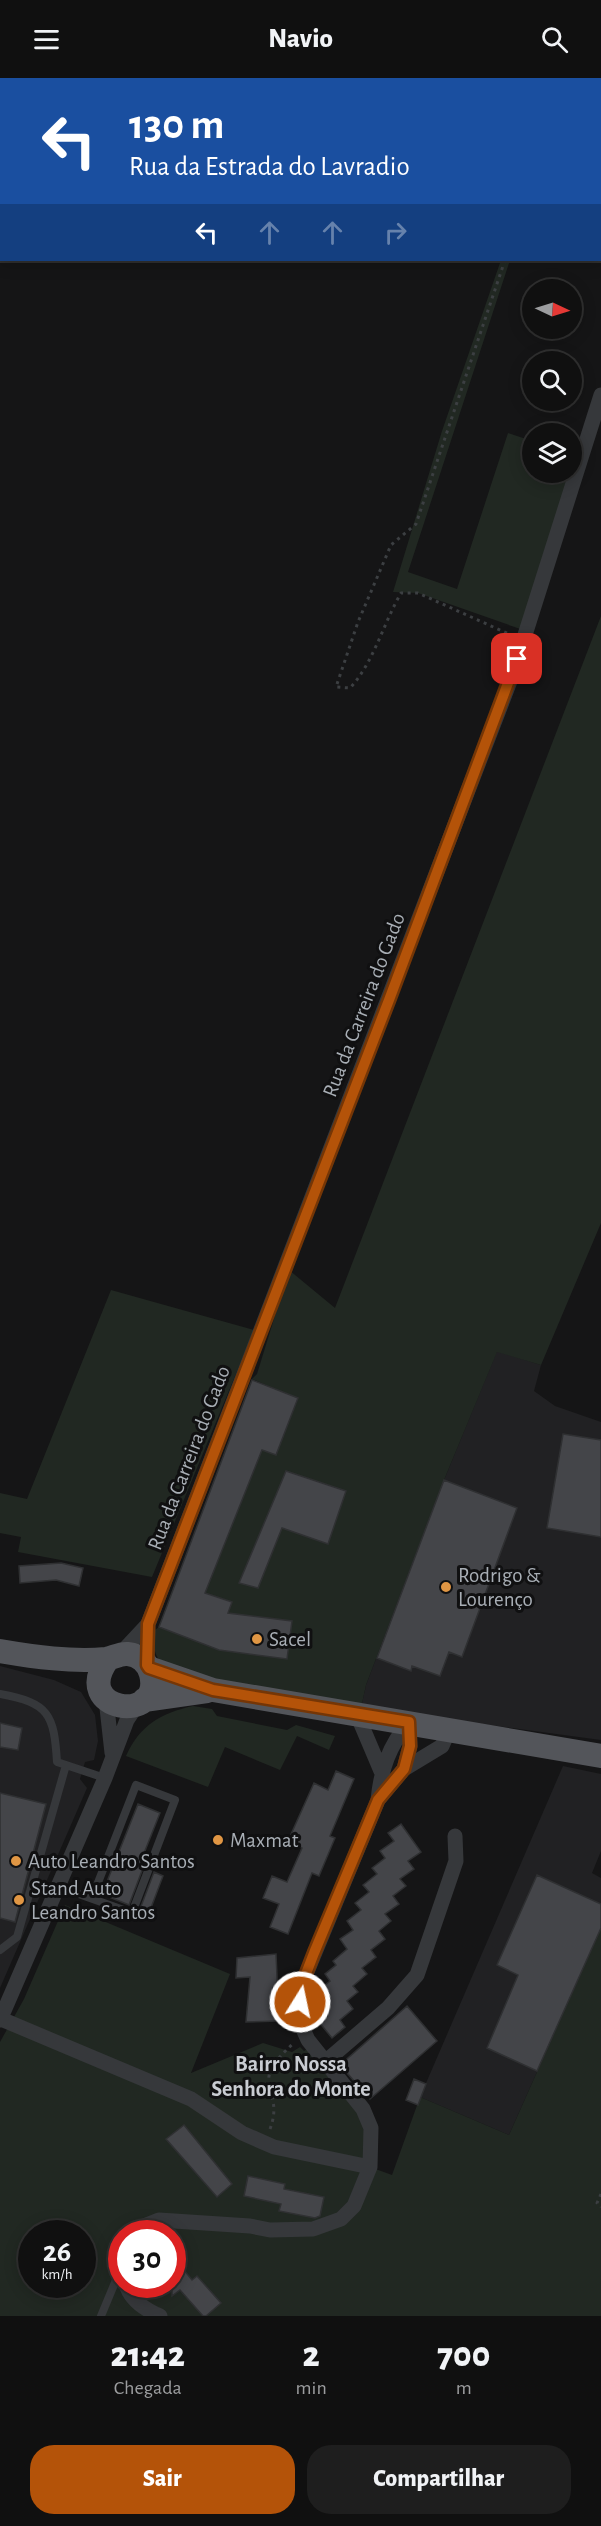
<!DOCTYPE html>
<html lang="pt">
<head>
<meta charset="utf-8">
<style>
	body { margin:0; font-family:"Alegreya Sans",sans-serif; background:#1e1e1e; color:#f1f3f6; height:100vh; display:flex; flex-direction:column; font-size:22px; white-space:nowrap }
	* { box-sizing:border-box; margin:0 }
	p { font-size:20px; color:#9c9d9f }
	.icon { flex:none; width:33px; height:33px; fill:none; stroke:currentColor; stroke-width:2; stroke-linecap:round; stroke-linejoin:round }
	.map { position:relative; height:2238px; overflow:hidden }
	.details { display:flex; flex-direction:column; background:#101010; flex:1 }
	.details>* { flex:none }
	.top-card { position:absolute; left:0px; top:0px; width:602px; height:183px; box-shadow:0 3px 15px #0003,0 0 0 2px #303030; background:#1a4fa0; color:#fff; overflow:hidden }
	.needle { width:39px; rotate:94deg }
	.controls { position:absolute; left:522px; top:201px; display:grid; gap:12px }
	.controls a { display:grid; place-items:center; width:60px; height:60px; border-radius:50%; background:#101010; box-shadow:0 3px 15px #0003,0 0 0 2px #303030; font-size:30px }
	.speed { position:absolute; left:18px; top:2142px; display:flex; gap:12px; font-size:30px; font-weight:700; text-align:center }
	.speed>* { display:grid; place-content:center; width:78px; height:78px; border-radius:50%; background:#101010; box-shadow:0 3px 15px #0003,0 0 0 2px #303030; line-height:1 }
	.speed small { font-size:15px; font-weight:400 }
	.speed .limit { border:9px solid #d22; background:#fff; color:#111 }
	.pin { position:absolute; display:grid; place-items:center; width:51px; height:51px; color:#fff; margin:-26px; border-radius:12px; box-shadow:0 3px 9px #0006 }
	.me { position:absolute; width:66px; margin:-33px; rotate:10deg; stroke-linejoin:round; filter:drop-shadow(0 0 4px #0008) }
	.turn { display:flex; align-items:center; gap:21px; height:126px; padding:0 30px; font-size:27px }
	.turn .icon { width:78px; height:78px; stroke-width:2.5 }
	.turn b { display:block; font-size:42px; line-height:51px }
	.lanes { display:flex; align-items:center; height:57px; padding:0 30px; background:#0003; justify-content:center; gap:30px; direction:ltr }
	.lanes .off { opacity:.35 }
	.eta { display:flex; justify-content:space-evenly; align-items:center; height:102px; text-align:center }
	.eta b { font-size:36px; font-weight:800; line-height:42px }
	.button { display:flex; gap:12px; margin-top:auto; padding:12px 30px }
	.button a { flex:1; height:69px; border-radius:24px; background:#b45309; color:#fff; font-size:24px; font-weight:800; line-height:69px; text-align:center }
	.button a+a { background:#1e1e1e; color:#f1f3f6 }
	header { display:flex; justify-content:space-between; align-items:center; height:78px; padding:0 30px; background:#101010; font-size:27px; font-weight:800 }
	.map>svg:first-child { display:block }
	.built { fill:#212123 }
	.green { fill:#212822; fill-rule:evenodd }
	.building { fill:#444549; stroke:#2f3032; stroke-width:1.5 }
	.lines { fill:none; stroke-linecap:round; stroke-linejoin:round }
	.path { stroke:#3c3f42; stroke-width:3; stroke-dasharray:3 4.5; stroke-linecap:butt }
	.lane { stroke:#36383b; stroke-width:8 }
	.street { stroke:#36383b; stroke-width:15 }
	.primary { stroke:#53555a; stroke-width:24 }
	.route-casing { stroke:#753606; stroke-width:15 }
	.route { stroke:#b45309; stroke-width:10 }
	.poi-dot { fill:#e09644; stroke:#101011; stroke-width:2 }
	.labels { text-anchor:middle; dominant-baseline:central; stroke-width:6; stroke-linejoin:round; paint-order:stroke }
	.street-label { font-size:21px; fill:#a8aeb5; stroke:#101011 }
	.poi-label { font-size:21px; fill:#a8aeb5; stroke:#101011; text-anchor:start }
	.neighbourhood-label { font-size:22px; font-weight:bold; fill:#c9ccd2; stroke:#101011 }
</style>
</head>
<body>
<header><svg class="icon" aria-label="menu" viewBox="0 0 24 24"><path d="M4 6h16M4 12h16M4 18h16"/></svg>Navio<svg class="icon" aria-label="search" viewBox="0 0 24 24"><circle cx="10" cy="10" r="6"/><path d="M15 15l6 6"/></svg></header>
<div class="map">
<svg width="601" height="2238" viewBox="0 0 601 2238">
	<rect width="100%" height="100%" fill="#151516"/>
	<path class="built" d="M497,1273l44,14 -7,26 21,15 46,16v318l-240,-32 5,-23 78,-205z
		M0,1588l54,14 27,12 14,23 3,26 -4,19 -9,2 -5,17 7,9 -87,200z
		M563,1688l38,8v77l-9,22 9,5v50l-92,207 -89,-38z"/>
	<path class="green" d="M0,0h344l-342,2 -1,144z
		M501,182h9l-102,312 49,17 51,-156 24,8v31h40v-18l9,3 -55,174 -108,-38 -25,-1 49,-161z
		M601,538v607l-60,142 -44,-13 -53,128 -78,205 -5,23 -116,-20 -83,-25c-10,-10 -8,-19 -7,-33l4,-3 57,22 16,-47 -27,-9 57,-143 14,4 22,-55 -46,-20 5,-5 32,-104 46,38z
		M111,1212l143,40 -102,247 -134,-25 3,-15 -21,-4v-40l27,6z
		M193,1628l19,3 5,7 70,14 9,-5 39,11 -6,14 -32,-14 -17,34 -55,-23 -17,40 -82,-31c14,-31 35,-43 67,-50z
		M65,1827l165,69 -39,99 72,-30 29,9 8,-5 4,4 3,-2 56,60 7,58 22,8 28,-78 89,38 92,-207v388h-601v-274l24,-43zM32,2156h50v50h-50zM122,2156h50v50h-50z"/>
	<path class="building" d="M252,1302l46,18 -22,57 -14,-5 -57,143 27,9 -4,11 64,8 -5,38 -68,-9 -60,-23z
		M563,1356l38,6v97l-54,-9z
		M286,1393l60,20 -18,53 -46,-16 -24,60 -19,-5z
		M444,1402l73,28 -55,149 -13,-5 -9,24 -28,-10 -1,5 -34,-13z
		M61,1485l22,5 -4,18 -23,-6 -36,3 -1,-17z
		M0,1645l22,5 -4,22 -18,-3z
		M336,1693l18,8 -24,57 5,2 -16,38 -7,-3 -24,61 -18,-7 9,-23 -16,-6 9,-22 15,6 15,-34 -14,-7 26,-58 14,7z
		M0,1715l46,11 -31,118 -15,-4z
		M138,1726l22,9 -21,53 4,2 -14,37 -27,-11z
		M401,1746l20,28 -13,9 6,8 -14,10 6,7 -13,10 6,8 -14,10 6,7 -12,10 6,8 -14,11 5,7 -14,11 5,6 -14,12 5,6 -11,9 6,8 -13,11 5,7 -13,11 -22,-27 13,-11 -7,-8 14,-11 -5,-7 11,-9 -3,-4 14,-12 -7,-10 13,-9 -6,-9 14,-11 -6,-7 14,-11 -6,-7 14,-11 -5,-6 13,-10 -5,-7 14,-10 -6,-8z
		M154,1794l9,4 -14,37 -9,-4z
		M537,1797l64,29v24l-64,143 -50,-23 31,-73 -21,-10z
		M276,1876l3,67 -33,1 4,-45 -14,1 1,-20z
		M407,1928l30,35 -67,58 -30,-34z
		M414,2001l12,5 -8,21 -12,-5z
		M184,2047l48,59 -15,13 -51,-58z
		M248,2098l37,8 -1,5 40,8 -4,19 -5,2 -36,-7 2,-7 -37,-8z
		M172,2177l20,25 5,-4 24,27 -15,13h-3l-23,-26 -8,6z"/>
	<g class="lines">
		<path class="path" d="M566,2l1,-2
			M505,182l-89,264 -25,21 -33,77 -22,65 14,1c24,-26 33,-64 51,-95h17l93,42
			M270,2051c16,-42 -26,-42 24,-86
			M601,2116l-4,9 4,4"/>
		<path class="lane" d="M0,1616c49,9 54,20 57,68l48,16
			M59,1809l73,26 43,-113 -39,-15 -44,113
			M0,1872l17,-13 49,-172
			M101,2238l20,-48"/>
		<path class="street" d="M120,1576l28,-30 364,-948 89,-281
			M147,1587l1,-41
			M106,1621l6,54
			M356,1634l25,59
			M404,1691l38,-23 7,-16
			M378,1722c3,-31 11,-54 31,-78
			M1,1941l190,80 51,34 32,14 96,20
			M0,1942l105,-242 22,-58 10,-15
			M325,1984l63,-54 29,-33 39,-114 -1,-25
			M139,2156l5,-8 15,-6 91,6 20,4 43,-1 28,-10 13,-13 16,-39 1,-39 -8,-19 -55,-69 -9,-20 3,-36 76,-184 26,-31 6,-23 -1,-24
			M122,2181v12
			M126,2206c4,16 20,26 34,32"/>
		<path class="primary" d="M0,1573c35,6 71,11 106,8 7,-1 14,-6 22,-5 11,1 20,9 23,20 13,51 -82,38 -43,-15
			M149,1590l64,22 388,66
			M144,1622l63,-9"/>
	</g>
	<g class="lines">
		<g class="route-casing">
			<path id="route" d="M300,1924l2,-18 12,-31 64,-153 26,-31 6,-23 -1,-24 -196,-32 -64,-22 -2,-3 1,-41 241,-624 128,-341"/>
		</g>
		<use href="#route" class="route"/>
	</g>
	<g class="poi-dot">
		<circle cx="446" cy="1509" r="6"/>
		<circle cx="257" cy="1561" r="6"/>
		<circle cx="218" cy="1762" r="6"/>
		<circle cx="16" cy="1783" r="6"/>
		<circle cx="19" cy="1822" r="6"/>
	</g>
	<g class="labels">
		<g class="street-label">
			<text transform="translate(364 927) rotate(-69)">Rua da Carreira do Gado</text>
			<text transform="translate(189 1380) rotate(-69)">Rua da Carreira do Gado</text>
		</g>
		<g class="poi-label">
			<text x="458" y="1497">Rodrigo &amp;<tspan x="458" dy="24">Lourenço</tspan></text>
			<text x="269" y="1561">Sacel</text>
			<text x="230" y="1762">Maxmat</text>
			<text x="28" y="1783">Auto Leandro Santos</text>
			<text x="31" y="1810">Stand Auto<tspan x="31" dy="24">Leandro Santos</tspan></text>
		</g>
		<g class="neighbourhood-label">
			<text x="291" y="1986">Bairro Nossa<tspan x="291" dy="25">Senhora do Monte</tspan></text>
		</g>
	</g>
</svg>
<div class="controls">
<a><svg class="needle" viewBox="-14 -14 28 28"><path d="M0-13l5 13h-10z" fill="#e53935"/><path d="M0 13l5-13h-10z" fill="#9c9d9f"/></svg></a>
<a><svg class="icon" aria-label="search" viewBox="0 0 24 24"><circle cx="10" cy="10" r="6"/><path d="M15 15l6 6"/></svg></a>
<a><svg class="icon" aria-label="layers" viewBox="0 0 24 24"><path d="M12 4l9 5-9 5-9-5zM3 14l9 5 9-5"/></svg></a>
</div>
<div class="speed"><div>26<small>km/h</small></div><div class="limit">30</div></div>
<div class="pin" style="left:517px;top:581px;background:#d93025"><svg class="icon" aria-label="arrive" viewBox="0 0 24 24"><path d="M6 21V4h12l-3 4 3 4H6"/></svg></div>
<svg class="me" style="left:300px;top:1924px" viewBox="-20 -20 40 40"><circle r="17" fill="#b45309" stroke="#fff" stroke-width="3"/><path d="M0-11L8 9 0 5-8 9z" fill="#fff"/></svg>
<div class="top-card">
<div class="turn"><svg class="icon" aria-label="left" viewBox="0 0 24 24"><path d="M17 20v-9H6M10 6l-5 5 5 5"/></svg><div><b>130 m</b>Rua da Estrada do Lavradio</div></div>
<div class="lanes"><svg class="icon" aria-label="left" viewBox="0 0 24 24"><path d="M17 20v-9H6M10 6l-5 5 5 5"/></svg><svg class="icon off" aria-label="ahead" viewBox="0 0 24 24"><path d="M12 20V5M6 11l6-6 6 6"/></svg><svg class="icon off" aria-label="ahead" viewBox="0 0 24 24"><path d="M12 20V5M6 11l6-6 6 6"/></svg><svg class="icon off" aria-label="right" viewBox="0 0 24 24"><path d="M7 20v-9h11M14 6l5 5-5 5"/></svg></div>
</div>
</div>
<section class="details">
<div class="eta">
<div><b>21:42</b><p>Chegada</p></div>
<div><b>2</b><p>min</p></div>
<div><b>700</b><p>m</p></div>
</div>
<div class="button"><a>Sair</a><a>Compartilhar</a></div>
</section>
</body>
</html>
